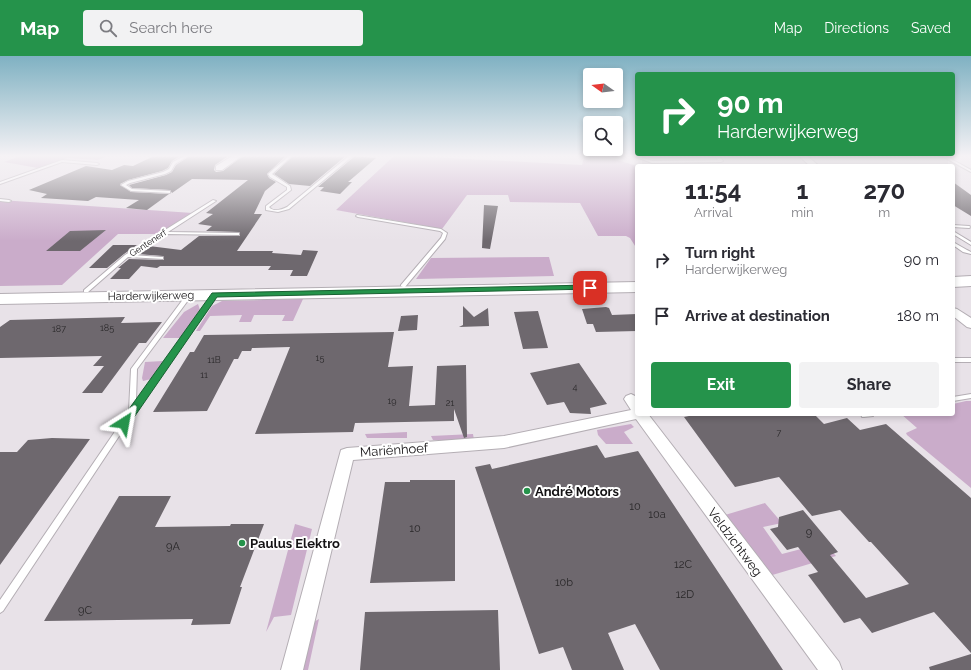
<!DOCTYPE html>
<html lang="en">
<head>
<meta charset="utf-8">
<style>
	body { margin:0; font-family:Raleway,sans-serif; background:#f2f2f3; color:#2b2b33; height:100vh; display:flex; flex-direction:column; font-size:15px; white-space:nowrap }
	* { box-sizing:border-box; margin:0 }
	p { font-size:13px; color:#7c7c81 }
	.icon { flex:none; width:22px; height:22px; fill:none; stroke:currentColor; stroke-width:2; stroke-linecap:round; stroke-linejoin:round }
	.map { position:relative; flex:1; overflow:hidden }
	.panel { position:absolute; left:635px; top:108px; width:320px; height:252px; display:flex; flex-direction:column; background:#fff; border-radius:4px; box-shadow:0 2px 6px #0003 }
	.panel>* { flex:none }
	.guide { position:absolute; left:635px; top:16px; width:320px; height:84px; border-radius:4px; box-shadow:0 2px 6px #0003; background:#25934b; color:#fff; overflow:hidden }
	.needle { width:26px; rotate:284deg }
	.fabs { position:absolute; left:583px; top:12px; display:grid; gap:8px }
	.fabs a { display:grid; place-items:center; width:40px; height:40px; border-radius:4px; background:#fff; box-shadow:0 2px 6px #0003; font-size:20px }
	.pin { position:absolute; display:grid; place-items:center; width:34px; height:34px; color:#fff; margin:-17px; border-radius:8px; box-shadow:0 2px 6px #0006 }
	.me { position:absolute; width:44px; margin:-22px; rotate:34deg; stroke-linejoin:round; filter:drop-shadow(0 0 3px #0008) }
	.turn { display:flex; align-items:center; gap:14px; height:84px; padding:0 16px; font-size:18px }
	.turn .icon { width:52px; height:52px; stroke-width:2.5 }
	.turn b { display:block; font-size:28px; line-height:34px }
	.eta { display:flex; justify-content:space-evenly; align-items:center; height:68px; text-align:center }
	.eta b { font-size:24px; font-weight:700; line-height:28px }
	.primary-button { display:flex; gap:8px; margin-top:auto; padding:8px 16px }
	.primary-button a { flex:1; height:46px; border-radius:4px; background:#25934b; color:#fff; font-size:16px; font-weight:700; line-height:46px; text-align:center }
	.primary-button a+a { background:#f2f2f3; color:#2b2b33 }
	ul { padding:0; list-style:none }
	li { display:flex; align-items:center; gap:12px; height:56px; padding:0 16px }
	li div { flex:1 }
	li b { display:block; font-size:15px }
	li em { font-style:normal }
	header { display:flex; align-items:center; gap:24px; box-sizing:border-box; height:56px; padding:0 20px; background:#25934b; color:#fff }
	header strong { font-size:19px }
	nav { display:flex; gap:22px; margin-inline-start:auto; font-size:14px }
	.search { width:280px; height:36px; background:#f2f2f3; display:flex; align-items:center; gap:10px; box-sizing:border-box; padding:0 14px; border-radius:4px; color:#7c7c81; font-size:15px }
	.map>svg:first-child { display:block }
	.green { fill:#caacca }
	.building { fill:#6e686e }
	.lines { fill:none; stroke-linecap:round; stroke-linejoin:round }
	.service-casing { stroke:#b4aeb4; stroke-width:2 }
	.minor-casing { stroke:#b4aeb4; stroke-width:2 }
	.primary-casing { stroke:#b4aeb4; stroke-width:2 }
	.service { fill:#fff; fill-rule:evenodd }
	.minor { fill:#fff; fill-rule:evenodd }
	.primary { fill:#fff; fill-rule:evenodd }
	.route { fill:#25934b; stroke:#186031 }
	.poi-dot { fill:#25934b; stroke:#fff; stroke-width:1.5 }
	.labels { text-anchor:middle; dominant-baseline:central; stroke-width:4; stroke-linejoin:round; paint-order:stroke }
	.far-street-label { font-size:9px; fill:#141214; stroke:#fff }
	.number-label { font-size:9px; fill:#2a282a }
	.street-label { font-size:11px; fill:#141214; stroke:#fff }
	.near-number-label { font-size:11px; fill:#2a282a }
	.near-street-label { font-size:13px; fill:#141214; stroke:#fff }
	.near-poi-label { font-size:13px; font-weight:bold; fill:#141214; stroke:#fff; text-anchor:start }
</style>
</head>
<body>
<header>
<strong>Map</strong>
<div class="search"><svg class="icon" aria-label="search" viewBox="0 0 24 24"><circle cx="10" cy="10" r="6"/><path d="M15 15l6 6"/></svg>Search here</div>
<nav><a>Map</a><a>Directions</a><a>Saved</a></nav>
</header>
<div class="map">
<svg width="971" height="614" viewBox="0 0 971 614">
	<rect width="100%" height="100%" fill="#e8e2e8"/>
	<path class="green" d="M23,99h87l-12,5 -30,-2 -30,10 -34,-6z
		M395,99l187,10 2,-8 -2,-2h19l36,11v83l-7,-11 -4,-2h-28l-18,-33 -70,-1 -2,-7h-41l-25,34 -106,-19z
		M0,144l193,13 -35,21h-40l-56,51 -62,1z
		M549,201l5,19 -138,3 15,-21z
		M303,243l-10,22h-11l3,-6h-31l-3,7h-12l3,-7 -32,1 -10,15h-4l16,-25 10,-5z
		M198,248l2,6 -20,28h-17l21,-26z
		M163,305l-12,18 -8,2 -1,-3 3,-16z
		M966,345h5v87l-64,-53 -1,-2 11,-5 -16,-14h52v-10z
		M631,368l3,3 -10,5 9,12h-27l-8,-9 -1,-5z
		M407,376v6h-40l-2,-4z
		M473,378l1,6h-41l-2,-4z
		M765,447l17,20 -19,4 19,27 42,-11 12,13 -67,20 -44,-61z
		M295,468l17,5 -21,86 -17,2 -8,15z
		M319,563l-11,51h-7l11,-47z"/>
	<path class="building" d="M156,99h26l-10,6 -4,7 -6,3 -34,9 -8,4 11,8 38,2 -22,16 -21,-2 13,-8 -43,-3 -8,4 -47,-3 6,-4 -18,-4 57,-24 26,4 12,-5 9,1z
		M191,99h39l-15,10 -1,5 2,2 7,-1 21,-16h43l-20,19 2,4 7,4 -11,9 -11,23h8l-25,37h36l-1,2 29,2 2,-5 15,1 -11,25h-17l3,-6h-25l3,-4h-111l-3,2 -16,-2 -12,13h-19l11,-11h-3l11,-9 35,1 -1,-4 -26,-2 12,-8 32,4 18,-14h41l-1,-4 -33,-1 6,-5 -14,-2 15,-10 -7,-1 42,-33 -56,-1 -20,14 -2,-3 -38,-2 -3,-3 37,-10 6,-3 4,-7z
		M294,99h53l-37,31 -21,-2 -15,-10z
		M355,100l21,2 -28,24h4l-12,12 -20,-3 4,-4h-6z
		M953,126l18,13v21l-18,-11z
		M484,149l14,1 -8,43 -8,-1z
		M106,174l-26,21h-34l24,-20z
		M113,189h24l-13,9 -17,14h-18z
		M463,250l11,11 14,-9 1,18 -30,1 4,-2z
		M606,251l3,1 3,7 25,-1v17l-41,1 -3,-8h-6l-5,-15z
		M538,255l10,37 -25,1 -9,-37z
		M418,259l-1,15 -19,1 3,-15z
		M125,261l-4,6 41,-1 -16,21h-7l-37,50h-20l22,-27h-11l9,-10 -102,2v-31l10,-7z
		M394,276l-6,35 25,-1 -4,40 26,-1 2,-39 29,-1 1,72 -3,1 -10,-29v12l-99,2 -2,9 -98,2 35,-87 -38,1 -1,3h-9l-4,8h-4l-27,52 -54,1 37,-60h4l10,-17z
		M579,307l28,41 -17,4 1,6 -21,-1 -6,-11 -17,3 -17,-32z
		M699,358h115l10,10 23,-6 13,12 26,-6 85,74v155l-37,-41 -62,21 -12,-15 -16,5 -36,-48 10,-3 -20,-25 -11,3 -17,-21 8,-2 1,-10 24,-7 35,42 -8,3 36,43 43,-14 -38,-42h-2l-29,-32 -28,6 -33,-39 -44,10 -51,-70z
		M52,382l38,1 -90,126v-113h17l11,-12z
		M597,389l8,13 33,-7 145,219h-123l-25,-46 -27,9 16,37h-52l-9,-23 -24,7 -64,-187 15,-3 2,5z
		M410,424h45v101l-85,2 15,-101h25z
		M119,440h52l-16,31 75,-1 1,-2h33l-24,63h2l-12,37 -39,1 2,-6 -149,2z
		M498,554l2,60h-140l5,-58z
		M971,598v16h-41l-1,-3z"/>
	<g class="lines">
		<g class="service-casing">
			<path id="service" d="M186,99h4l-15,9 -4,7 -6,3 -35,9 -4,2 6,4 37,2h1v2l-39,-2 -10,-6 7,-4 35,-9 6,-3 4,-7z
				M290,99h3l-21,19 18,12 1,4 -22,17c4,5 12,3 18,0l63,-52h4l-65,54 -11,3 -12,-2v-4l21,-16v-3l-17,-10 -2,-3z
				M631,99h5l16,6 66,-1 -3,-5h3l5,6 -2,1 -69,1z
				M940,99h4l27,15v2z
				M62,104l35,3 2,1 -2,1 -35,-3 -62,22v-2z
				M0,143l9,1 2,1 -2,1 -9,-1z
				M213,144l3,1 -48,31 69,1h2v2l-75,-1 -32,21 29,2h2v2l-35,-2 -40,35h-4v-2l41,-35z
				M357,159l84,14 6,4 -2,6 -40,48h-2l-2,-1v-1l40,-47 2,-5 -3,-2 -82,-14 -2,-1z
				M953,169l16,1 2,1 -2,1 -16,-1z
				M953,175l18,11v3l-18,-11z
				M953,186l14,8 4,2v2l-8,-2 -10,-7z
				M189,237l3,2 -55,74 -1,32 77,-107h4l1,1 -85,120 -130,196 -3,2v-13l129,-189 2,-42 56,-75z
				M953,302h18v4h-18z
				M971,338v4l-18,3v-4z
				M861,358h13l-1,2 -9,1h-2z"/>
		</g>
		<g class="minor-casing">
			<path id="minor" d="M234,99h9l-21,15h-6v-4z
				M798,99h8l13,11h-9z
				M953,252l4,1 14,9v10l-4,-1 -14,-11z
				M631,338l6,3v17h11l191,248 3,8h-24l-182,-251 -132,29 -151,12 -50,210h-22l60,-220 6,-2 157,-12 127,-26 -7,-11 2,-3z"/>
		</g>
		<g class="primary-casing">
			<path id="primary" d="M971,220v10l-18,1v-10z
				M637,226v10l-637,12v-10z"/>
		</g>
		<use href="#service" class="service"/>
		<use href="#minor" class="minor"/>
		<use href="#primary" class="primary"/>
	</g>
	<linearGradient id="sky" x2="0" y2="1"><stop stop-color="#7fb1c2"/><stop offset="0.54" stop-color="#f5f2f5"/><stop offset="1" stop-color="#f5f2f5" stop-opacity="0"/></linearGradient>
	<rect width="971" height="185" fill="url(#sky)"/>
	<path class="route" d="M590,229l3,1v3l-376,8 -89,129h-7l-2,-3 93,-130z"/>
	<g class="poi-dot">
		<circle cx="527" cy="435" r="4"/>
		<circle cx="242" cy="487" r="4"/>
	</g>
	<g class="labels">
		<g class="far-street-label">
			<text transform="translate(148 187) rotate(-33)">Gentenerf</text>
		</g>
		<g class="number-label">
			<text x="107" y="272">185</text>
			<text x="59" y="273">187</text>
			<text x="320" y="302">15</text>
			<text x="214" y="304">11B</text>
			<text x="204" y="319">11</text>
			<text x="575" y="331">4</text>
			<text x="392" y="345">19</text>
			<text x="450" y="347">21</text>
			<text x="779" y="377">7</text>
		</g>
		<g class="street-label">
			<text transform="translate(151 240) rotate(-1)">Harderwijkerweg</text>
		</g>
		<g class="near-number-label">
			<text x="635" y="450">10</text>
			<text x="657" y="458">10a</text>
			<text x="415" y="472">10</text>
			<text x="809" y="476">9</text>
			<text x="173" y="490">9A</text>
			<text x="683" y="508">12C</text>
			<text x="564" y="526">10b</text>
			<text x="685" y="538">12D</text>
			<text x="85" y="554">9C</text>
		</g>
		<g class="near-street-label">
			<text transform="translate(394 394) rotate(-4)">Mariënhoef</text>
			<text transform="translate(735 486) rotate(53)">Veldzichtweg</text>
		</g>
		<g class="near-poi-label">
			<text x="535" y="435">André Motors</text>
			<text x="250" y="487">Paulus Elektro</text>
		</g>
	</g>
</svg>
<div class="fabs">
<a><svg class="needle" viewBox="-14 -14 28 28"><path d="M0-13l5 13h-10z" fill="#e53935"/><path d="M0 13l5-13h-10z" fill="#7c7c81"/></svg></a>
<a><svg class="icon" aria-label="search" viewBox="0 0 24 24"><circle cx="10" cy="10" r="6"/><path d="M15 15l6 6"/></svg></a>
</div>
<div class="pin" style="left:590px;top:232px;background:#d93025"><svg class="icon" aria-label="arrive" viewBox="0 0 24 24"><path d="M6 21V4h12l-3 4 3 4H6"/></svg></div>
<svg class="me" style="left:124px;top:367px" viewBox="-20 -20 40 40"><path d="M0-17L14 15 0 8-14 15z" fill="#25934b" stroke="#fff" stroke-width="4"/></svg>
<div class="guide">
<div class="turn"><svg class="icon" aria-label="right" viewBox="0 0 24 24"><path d="M7 20v-9h11M14 6l5 5-5 5"/></svg><div><b>90 m</b>Harderwijkerweg</div></div>
</div>
<section class="panel">
<div class="eta">
<div><b>11:54</b><p>Arrival</p></div>
<div><b>1</b><p>min</p></div>
<div><b>270</b><p>m</p></div>
</div>
<ul>
<li><svg class="icon" aria-label="right" viewBox="0 0 24 24"><path d="M7 20v-9h11M14 6l5 5-5 5"/></svg><div><b>Turn right</b><p>Harderwijkerweg</p></div><em>90 m</em></li>
<li><svg class="icon" aria-label="arrive" viewBox="0 0 24 24"><path d="M6 21V4h12l-3 4 3 4H6"/></svg><div><b>Arrive at destination</b></div><em>180 m</em></li>
</ul>
<div class="primary-button"><a>Exit</a><a>Share</a></div>
</section>
</div>
</body>
</html>
